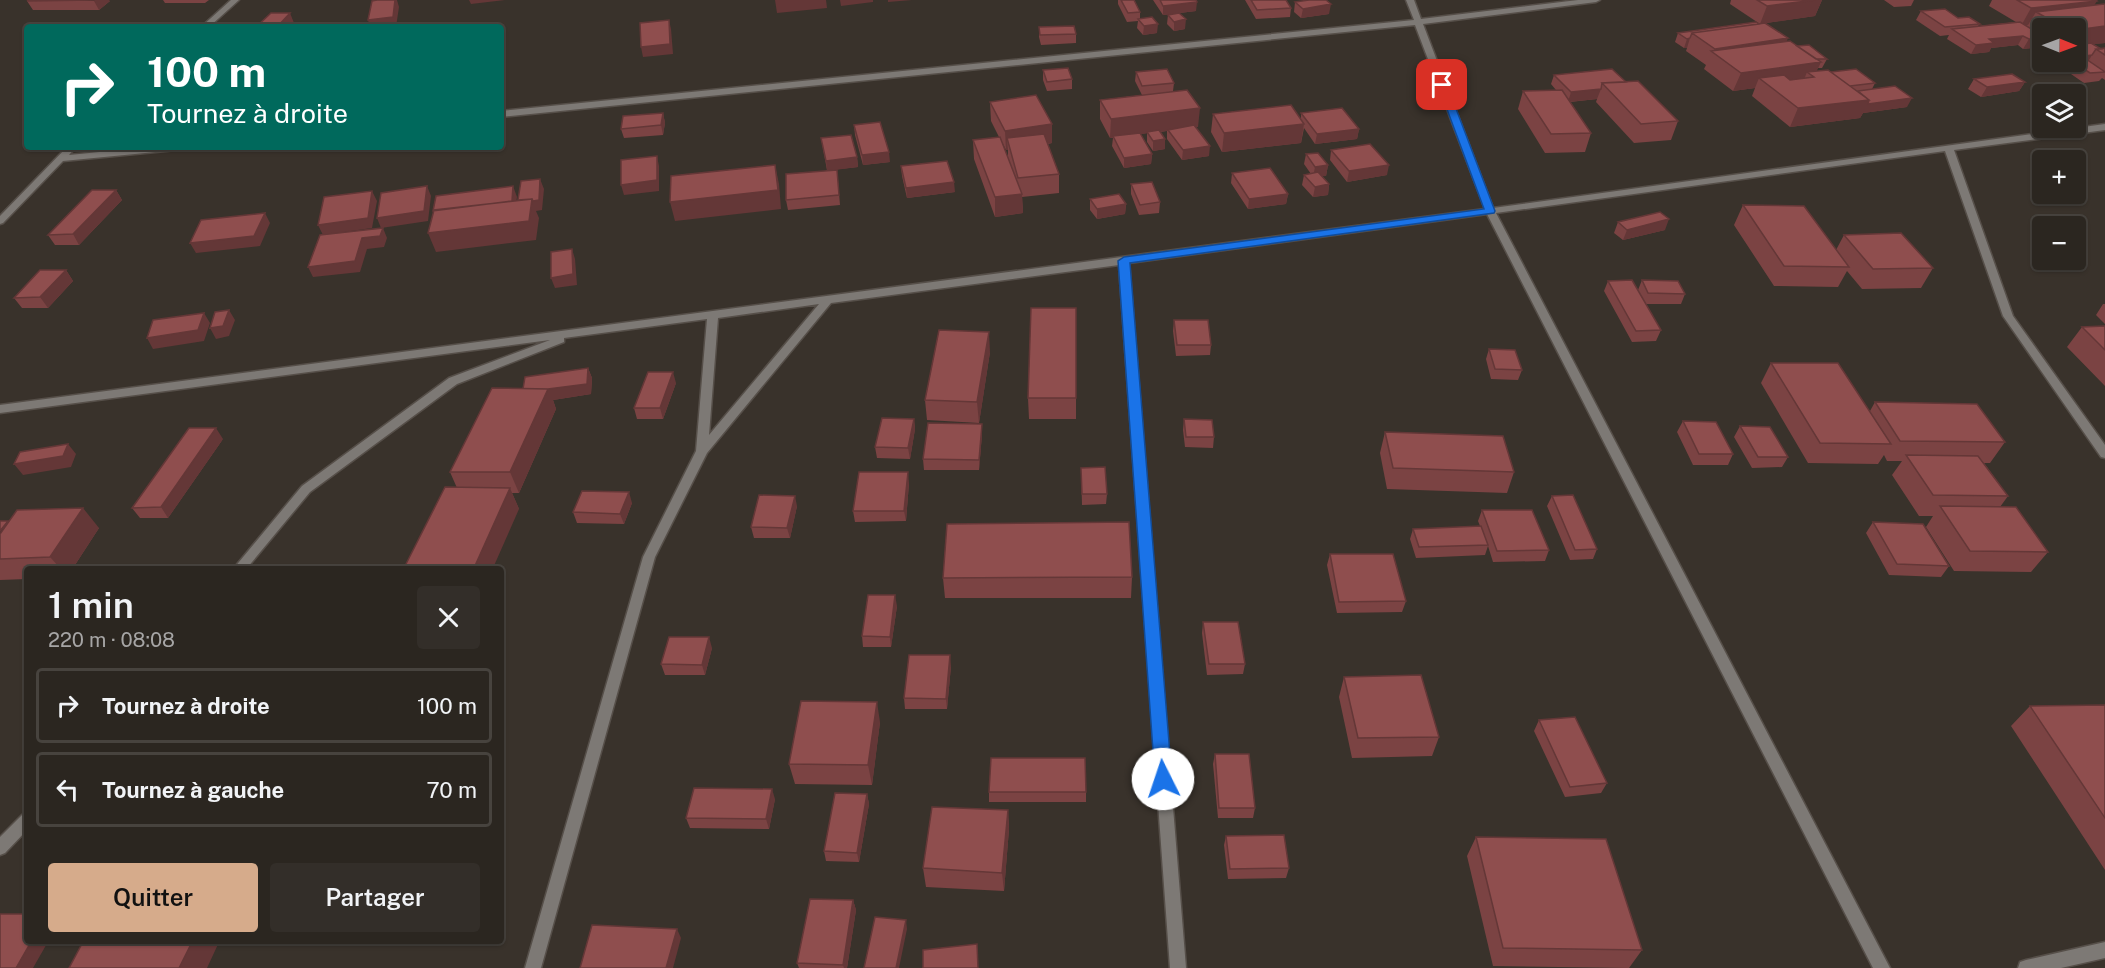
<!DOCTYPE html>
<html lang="fr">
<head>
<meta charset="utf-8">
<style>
	body { margin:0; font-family:"Public Sans",sans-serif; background:#332e29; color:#f1f3f6; height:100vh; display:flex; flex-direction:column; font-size:22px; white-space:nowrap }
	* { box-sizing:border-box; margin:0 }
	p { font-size:20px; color:#a6a5a5 }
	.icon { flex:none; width:33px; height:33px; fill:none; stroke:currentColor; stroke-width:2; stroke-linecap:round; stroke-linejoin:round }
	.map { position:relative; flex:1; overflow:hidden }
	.drawer { position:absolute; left:24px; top:566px; width:480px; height:378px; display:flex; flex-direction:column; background:#2b2620; border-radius:6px; box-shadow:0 2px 4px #0004,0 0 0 2px #47433e }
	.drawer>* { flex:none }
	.guide { position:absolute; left:24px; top:24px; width:480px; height:126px; border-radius:6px; box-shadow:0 2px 4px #0004,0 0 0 2px #47433e; background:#00695c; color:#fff; overflow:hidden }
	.needle { width:39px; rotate:91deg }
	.buttons { position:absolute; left:2032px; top:18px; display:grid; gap:12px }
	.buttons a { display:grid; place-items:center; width:54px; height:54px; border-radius:6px; background:#2b2620; box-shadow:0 2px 4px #0004,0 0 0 2px #47433e; font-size:30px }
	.pin { position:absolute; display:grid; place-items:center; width:51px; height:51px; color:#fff; margin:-26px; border-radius:12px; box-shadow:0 3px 9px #0006 }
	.me { position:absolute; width:66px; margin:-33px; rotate:356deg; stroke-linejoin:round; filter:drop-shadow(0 0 4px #0008) }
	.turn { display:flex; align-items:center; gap:21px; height:126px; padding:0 24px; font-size:27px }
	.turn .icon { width:78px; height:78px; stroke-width:2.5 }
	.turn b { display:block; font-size:42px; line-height:51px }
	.round { display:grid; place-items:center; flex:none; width:63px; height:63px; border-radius:6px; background:#332e29 }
	.headline { display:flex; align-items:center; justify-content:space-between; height:102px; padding:0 24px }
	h1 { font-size:36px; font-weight:600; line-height:45px }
	.button { display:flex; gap:12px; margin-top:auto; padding:12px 24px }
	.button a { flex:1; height:69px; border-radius:6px; background:#d6ab8b; color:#111; font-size:24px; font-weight:600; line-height:69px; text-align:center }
	.button a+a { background:#332e29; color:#f1f3f6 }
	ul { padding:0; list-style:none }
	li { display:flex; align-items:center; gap:18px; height:75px; margin:0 12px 9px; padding:0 12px; border:3px solid #47433e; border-radius:6px }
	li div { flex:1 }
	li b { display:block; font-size:22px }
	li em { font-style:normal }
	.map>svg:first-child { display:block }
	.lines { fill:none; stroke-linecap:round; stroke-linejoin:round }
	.street-casing { stroke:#564f49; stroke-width:3 }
	.street { fill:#7d7975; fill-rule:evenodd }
	.wall { fill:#7b4343; fill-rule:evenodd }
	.shaded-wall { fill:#643737 }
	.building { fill:#8f4e4e; stroke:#643737; stroke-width:1.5 }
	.route { fill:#1a73e8; stroke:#114b97; stroke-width:1.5 }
</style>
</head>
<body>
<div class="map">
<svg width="2105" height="968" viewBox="0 0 2105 968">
	<rect width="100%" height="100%" fill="#39322b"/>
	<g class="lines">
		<g class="street-casing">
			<path id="street" d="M231,0h8l-30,27h-8z
				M1406,0h8l7,19 157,-19h22l-4,2 -173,22 70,184 612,-84v6l-151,20 59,166 92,129v13l-4,-1 -98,-141 -58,-165 -449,62 394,755h-17l-386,-754 -358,49 57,705h-16l-51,-703 -288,38 -124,150 -52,104 -114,411h-16l118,-411 53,-106 11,-132 -143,19v4l-107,42 -147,108 -63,76h-13l68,-82 147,-108 101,-38 -550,73v-8l1485,-196 -70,-184 -914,92v-6l913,-91zM819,304l-110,131 9,-117z
				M67,147h9l-7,8 81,-8h30l-4,3 -113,11 -60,62 -3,1v-8z
				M27,813v17l-22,23 -5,2v-18l22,-22z
				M2105,942v16l-44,10h-43l2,-6 6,-2z"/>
		</g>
		<use href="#street" class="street"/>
	</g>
	<path class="wall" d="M163,0h46l-4,3h-40z
		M1118,0h16l6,12v7l17,14 -14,2 -6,-7 1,-7 -11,1 -9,-18z
		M1153,0h43v11l-33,4z
		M1245,0h41l5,8 -1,9 -34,2z
		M1731,0h91l-7,16 -49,7 21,19 40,17 -5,9h-4l-2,3 15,1 44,11 -3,6 35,18 -44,6 -3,5 -70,9 -38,-31 3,-8 -22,3 -29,-22 2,-4 -20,-14 1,-3h-3l-9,-6 3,-9 82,-9 -30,-20z
		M1884,0h30l-3,6 -17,1z
		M1992,0h104l-2,5h11v38l-13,1 9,5 4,-1v32l-3,-2 -3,3 -15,2 -26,-18 3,-3h15v-34h-33v14l-3,5 -17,2 -5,-4 -27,3 -2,4 -18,2 -24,-15 2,-4 -9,1 -24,-16 5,-9 37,7 22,6 -2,2 38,-4 -27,-16z
		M27,1h83l-11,9h-66z
		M1295,2l34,12 -28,4 -7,-6z
		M1168,15l17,14 -11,2 -7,-7z
		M1039,27l37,7v9l-35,2 -2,-8z
		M1043,70l29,9v10l-25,2 -4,-11z
		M1136,72l38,11 -1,8 25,36h-2l13,29 -27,4 -15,-21v-8l-7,1 5,7v10l-12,2 -6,-9v-9l-7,1 12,20 -1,10 -27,4 -12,-22 1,-8h-3l-10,-19v-19l42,-5 -7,-14z
		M1554,75l72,7 52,39 -7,19 -37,3 -38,-41 1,-3 -27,3 21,31 -6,19 -40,1 -27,-44 5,-18 33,-1 -5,-6z
		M1974,79l51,3 -6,9 -38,6 -13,-8z
		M990,102l62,41 -4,1 11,30v19l-37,4 1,16 -28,4 -21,-58 -1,-19 26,-3 -8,-16zM1002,142l4,8h2v8z
		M663,113l2,10 -2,12 -39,3 -3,-9z
		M1301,113l58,16 -2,10 -42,5 -11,-16 -3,15 -79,9 -11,-20 2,-18 88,5z
		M854,125l36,37 -27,3 -8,-30z
		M821,138l36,19 1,10 -27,3 7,10 2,25 -52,5 -2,-10 41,-30z
		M1331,150l56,25 -40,7 -17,-22z
		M1306,154l22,11 -2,11h-4l7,8 -1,11 -15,2 -11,-12 2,-10 7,-1 -7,-10z
		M901,166l54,26 -48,6 -5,-22z
		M1232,173l56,21 -2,10 -38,5 -17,-26z
		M1131,184l29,18 -1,11 -20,2 -8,-21z
		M116,190l6,10 -43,45h-24l-7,-10z
		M1090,199l36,5 -1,10 -28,5 -7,-9z
		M1743,205l93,45 8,-15 89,33 -12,20 -59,1 -15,-18 -9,16 -64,-1 -40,-61z
		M1618,222l47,8 -42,10 -9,-7z
		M66,270l7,11 -25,27h-26l-8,-10z
		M1642,280l43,14 -4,10h-36l16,26 -5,11 -24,1 -28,-51 4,-10 30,9z
		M2103,304h2v20l-9,-9z
		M1174,320l37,25 -1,10 -34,1 -3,-25z
		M2105,326v60l-38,-39 15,-20z
		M1489,349l33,21 -4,10 -27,-1 -5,-20z
		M990,352l-11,71 -52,-3 -2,-20z
		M1771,363l99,48 5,-9 130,40 -15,21h-6l24,33 -8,11 48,45 -17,20 -77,-1 -28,-44 7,-11h-14l-27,-41 10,-14h-15l-3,-6 -6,9 -70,-1 -47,-80z
		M588,368l4,10 -1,16 -38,6 3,9 -37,84h-7l7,16 -62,-21 -7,-16 73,-83z
		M676,383l-13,36h-26l-3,-11z
		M1028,398h48v21h-47z
		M914,419l1,10 -5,30 -33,-1 -2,-11z
		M1184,419l30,18 -1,11 -28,-1 -2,-17z
		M1683,421l50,33 -5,11h-35l-16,-33z
		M1740,426l48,31 -6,10 -30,1 -18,-31z
		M1385,432l129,40 -7,21 -120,-4 -7,-36z
		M982,434l-3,36h-55l-1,-11z
		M223,439l-55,79h-28l-8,-10z
		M1081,468l26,26 -1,10 -24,1z
		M909,483l-3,38 -51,1 -2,-11z
		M1552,496l45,53 -4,10 -23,1 -23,-54z
		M632,503l-8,21 -47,-1 -4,-11z
		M797,506l-7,32h-36l-3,-11z
		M1482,510l67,40 -4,11 -52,1 -5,-16 -3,9 -69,3 -6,-19 3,-10 67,-3 -2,-5z
		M9,522l90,6 -26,40h-46v11l-27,1v-21z
		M1873,522l76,44 -8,11 -52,-2 -23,-42z
		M1330,554l76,47 -4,11 -65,1 -10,-48z
		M1132,577l-1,21h-186l-2,-20z
		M897,606l-6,41h-28l-1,-11z
		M1203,623l42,41 -2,10 -36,1 -5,-42z
		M712,648l-7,27h-40l-4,-11z
		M951,666l-4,43h-42l-1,-11z
		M1344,677l95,60 -7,19 -80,2 -13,-61z
		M2105,705v165l-94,-144 19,-20z
		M1539,720l68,63 -6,10 -36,4 -31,-66z
		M880,722l-8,63 -77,-1 -6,-20z
		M1215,754l40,54 -2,10h-35l-5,-54z
		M989,792h97v10h-97z
		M867,794l2,10 -10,58 -33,-1 -2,-10z
		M775,799l-6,30 -79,-1 -4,-10z
		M1008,810l1,19 -5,62 -78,-4 -3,-19z
		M1226,836l63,32 -3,10 -58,1 -4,-34z
		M1476,837l166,113 -13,18 -136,-2 -26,-110z
		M853,900l3,10 -9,58h-48l-2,-5z"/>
	<path class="shaded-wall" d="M95,0h14l1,1 -11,9 -5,-9z
		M395,0h2l2,7 -3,20h-26l-2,-7z
		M469,0h36l-34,4z
		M775,0h51l1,8 -50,5z
		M840,0h33v2l-32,4z
		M888,0h24l-24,2z
		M1815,0h7l-7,16 -55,8 7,-18z
		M2097,1l-11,17 -50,-6 -8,13 -7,1 10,-18z
		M1197,2l-1,9 -33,4v-9z
		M1331,4l-2,10 -28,4 2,-9z
		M290,13l4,10 -4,4h-13z
		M1186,19l-1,10 -11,2v-9z
		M669,20l2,9 2,25 -30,3 -2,-10z
		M1158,24l-1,9 -14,2 1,-9z
		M2105,26v17l-29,3v-16z
		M2023,36l-5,9 -27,3 -2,4 -18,2 5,-9 13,-6z
		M1690,38l-3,10h-3l3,-9z
		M1788,38l-7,18 -68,-4 2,-3z
		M2043,38v4l-3,5 -17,2 6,-10z
		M2092,55l-6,10 -7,1 6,-10z
		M1821,62l-9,19 2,-4 -7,-5 -4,10 -44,-4 -4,10 -22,3 8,-18z
		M2025,82l-6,9 -38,6 6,-10z
		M1601,89l-4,10 -29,3 3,-10z
		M1912,98l-5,9 -44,6 -3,5 -70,9 8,-19 71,-8z
		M1200,108l-2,19 -88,11 1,-19z
		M663,113l2,10 -2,12 -2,-10z
		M1052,124v19l-42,6 -3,-11 1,12h-2l-1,-19z
		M1304,124l-3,19 -79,9 2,-19z
		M1359,129l-2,10 -42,5 2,-10z
		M1165,139v10l-12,2v-10z
		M1210,146l-1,10 -27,4 1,-10z
		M889,152l1,10 -27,3 -1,-10z
		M1152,154l-1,10 -27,4v-10z
		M657,156l2,10v25l-35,4 -3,-10z
		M857,157l1,10 -31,4 -1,-10z
		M775,165l4,19 2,25 -106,12 -5,-19z
		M1328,165l-2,11 -13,1 2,-10z
		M1389,165l-2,10 -40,7 2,-11z
		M540,179l4,10 -2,21 -6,1 3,7 -3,22 -100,12 -8,-19 104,-34z
		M954,182l1,10 -48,6 -1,-10z
		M1329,184l-1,11 -15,2 2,-10z
		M427,186l4,10 -3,25 -47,7 -4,-10z
		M513,186l4,11 -2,14 -78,10 -4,-10z
		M116,190l6,10 -43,45 -6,-11z
		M372,191l5,10 -5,27 -49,7 -5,-10z
		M1022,194l1,19 -28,4v-20z
		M1288,194l-2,10 -38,5 1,-10z
		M1126,204l-1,10 -28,5v-10z
		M265,213l5,10 -10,23 -64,7 -6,-10z
		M1669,219l-4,11 -42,10 4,-10z
		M383,228l4,10 -3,9 -17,2 -7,23 -47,5 -5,-10z
		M572,249l3,10 2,26 -22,3 -4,-10z
		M66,270l7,11 -25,27 -8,-11z
		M229,310l6,10 -6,16 -13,3 -6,-11z
		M204,313l6,10 -6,18 -51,8 -6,-11z
		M989,332l1,20 -11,71 -2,-21z
		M588,368l4,10 -1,16 -38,6 3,9 -37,84 -9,-21 38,-83z
		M673,372l3,11 -13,36 -3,-11z
		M914,419l1,10 -5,30 -2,-11z
		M982,424v10l-3,36v-10z
		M216,428l7,11 -55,79 -7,-11z
		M68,444l8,10 -5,13 -48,8 -9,-11z
		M908,472l1,11 -3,38 -2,-10z
		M510,488l9,21 -26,59h-19z
		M629,492l3,11 -8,21 -4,-10z
		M795,496l2,10 -7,32 -3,-10z
		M83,508l16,20 -26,40h-13l-10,-11z
		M895,595l2,11 -6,41 -1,-10z
		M709,637l3,11 -7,27 -3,-10z
		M950,655l1,11 -4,43 -1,-10z
		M877,702l3,20 -8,63 -4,-20z
		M772,789l3,10 -6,30 -3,-10z
		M867,794l2,10 -10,58 -2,-9z
		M1008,810l1,19 -5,62 -2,-18z
		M853,900l3,10 -9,58h-3l-1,-3z
		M906,920l1,9 -8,39h-3z
		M677,929l4,9 -8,30h-7z
		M32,940h17l-16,28h-17z
		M193,940h27l-13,28h-28z"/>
	<path class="building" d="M29,0h66l-68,1z
		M377,0h18l-2,17 -25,3 4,-19z
		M1121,0h13l6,12 -12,1z
		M1160,0h36l1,2 -34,4z
		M1251,0h35l5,8 -34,2z
		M1309,0h17l5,4 -28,5 -8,-7z
		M1757,0h58l-48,6z
		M2017,0h79l1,1 -66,7z
		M2104,4l1,1v21l-29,4v-2h-11l-29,-16z
		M1945,9l13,9 11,-1 11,7 -35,3 -24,-16z
		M271,13h19l-13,14h-21z
		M1179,13l7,6 -12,3 -6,-7z
		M1152,17l6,7 -14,2 -6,-7z
		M669,20l1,24 -29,3 -1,-24z
		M1756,22l3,2 -67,9 -2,5 -3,1 -9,-6z
		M2020,22l23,14v2l-14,1 -6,-3 -34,3 5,4 -18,2 -24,-16z
		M1765,23l23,15 -73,11 -23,-16z
		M1074,26l2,8 -36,1 -1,-8z
		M1790,41l31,21 -80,11 -30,-22z
		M2091,43l10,6h-5l-4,6 -7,1 -9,-5v-6z
		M1809,45l18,14h-11l-19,-13z
		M2105,48v7l-9,-6z
		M2076,55h4l25,17 -15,1 -17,-11h3z
		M1068,68l4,11 -25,3 -4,-12z
		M1167,69l7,14 -32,3 -6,-14z
		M1612,69l14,13 -24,1 -1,6 -30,3 -17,-17z
		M1856,69l19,14 -25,3 -19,-14z
		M1828,70l41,30 -71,8 -39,-30 25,-3 6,5 24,-3 -7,-5z
		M2012,74l13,8 -38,5 -13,-8z
		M1638,81l40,40 -37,3 -39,-41z
		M1895,86l17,12 -44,6 1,-4 -11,-9z
		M1187,90l13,18 -89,11 -11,-19z
		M1562,90l29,43 -40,1 -28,-43z
		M1036,95l16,29 -47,7 -15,-29z
		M1291,105l13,19 -80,9 -11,-19z
		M1342,108l17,21 -42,5 -16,-21z
		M663,113l-2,12 -40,4 2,-13z
		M880,122l9,30 -27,3 -8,-30z
		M1194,125l16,21 -27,4 -15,-20z
		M1159,130l6,9 -12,2 -6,-9z
		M1140,133l12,21 -28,4 -11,-22z
		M1044,134l15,40 -41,4 -11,-40z
		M851,135l6,22 -31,4 -5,-23z
		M1000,137l22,57 -27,3 -22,-57z
		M1370,144l19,21 -40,6 -18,-21z
		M1318,153l10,12 -13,2 -9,-13z
		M657,156v24l-36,5v-25z
		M947,161l7,21 -48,6 -5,-22z
		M775,165l3,25 -108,12 1,-26z
		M1270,168l18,26 -39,5 -17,-26z
		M837,170l2,25 -53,5v-26z
		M1318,172l11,12 -14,3 -11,-12z
		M540,179l-1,21 -6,1 -1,-2 -14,1 3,-19z
		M1152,182l8,20 -20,3 -9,-21z
		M427,186l-3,25 -47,7 4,-25z
		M513,186l-1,15 -79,10 3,-15z
		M92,190h24l-43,44 -25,1z
		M372,191l-4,27 -50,7 6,-28z
		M1119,194l7,10 -29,5 -7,-10z
		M532,199l-3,22 -101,12 6,-23z
		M1743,205l61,1 45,61 -65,-1z
		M1660,212l9,7 -42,11 -9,-8z
		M265,213l-11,23 -64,7 11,-23z
		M383,228l-3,8 -18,2 -7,23 -47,6 12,-32z
		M1901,233l32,35 -60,1 -29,-34z
		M572,249l1,25 -22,4v-26z
		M40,270h26l-26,27 -26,1z
		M1632,280l29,50 -25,1 -28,-50z
		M1642,280l36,1 7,13 -37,-1z
		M1031,308h45v90h-48z
		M229,310l-6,16 -13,2 5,-16z
		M204,313l-6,17 -51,8 6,-18z
		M1174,320h34l3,25h-34z
		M2105,326v24l-23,-23z
		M939,330l50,2 -12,70 -52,-2z
		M1489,349l26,1 7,20 -27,-1z
		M1771,363h67l53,81 -71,-1z
		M588,368l-1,16 -39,5h-25l2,-12z
		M648,372h25l-13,36h-26z
		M492,388l56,1 -38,83h-60z
		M1875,402l102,2 28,38 -105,-1z
		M882,418l32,1 -6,29 -33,-1z
		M1184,419l28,1 2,17h-28z
		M1683,421l33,1 17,32h-34z
		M928,423l54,1 -3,36 -56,-1z
		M1740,426l30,1 18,30h-30z
		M189,428h27l-55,79 -29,1z
		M1385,432l118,4 11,36 -121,-4z
		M68,444l-5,12 -49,8 6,-12z
		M1906,455l72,1 30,40 -75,-1z
		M1105,467l2,27h-25l-1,-26z
		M859,472h49l-4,39h-51z
		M445,487l65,1 -36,80h-70z
		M582,491l47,1 -9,22 -47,-2z
		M759,495l36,1 -8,32 -36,-1z
		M1573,495l24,54 -22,1 -23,-54z
		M1940,506l76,1 32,45 -78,-1z
		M83,508l-33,49 -50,2v-25l17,-24z
		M1482,510h50l17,40 -52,1z
		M0,521h8l-8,10z
		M1129,522l3,55 -189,1 4,-54z
		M1873,522l50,2 26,42 -52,-2z
		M1481,526l7,19 -69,2 -6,-18z
		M1330,554h63l13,47 -67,1z
		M868,595h27l-5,42 -28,-1z
		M1203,622h35l7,42h-36z
		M669,637h40l-7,28 -41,-1z
		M909,655h41l-4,44 -42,-1z
		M1421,675l18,62 -81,1 -14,-61z
		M801,701l76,1 -9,63 -79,-1z
		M2105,705v113l-75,-112z
		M1575,717l32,66 -37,4 -31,-67z
		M1215,754h34l6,54h-36z
		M991,758h94l1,34h-97z
		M694,788l78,1 -6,30 -80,-1z
		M835,793l32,1 -10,59 -33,-2z
		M932,807l76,3 -6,63 -79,-5z
		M1284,835l5,33 -59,1 -4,-33z
		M1476,837l130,2 36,111 -139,-2z
		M810,899l43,1 -10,65 -46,-2z
		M0,914h27v26h5l-16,28h-16z
		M875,917l31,3 -10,48h-32z
		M592,925l85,4 -11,39h-86z
		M84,940h109l-14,28h-110z
		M977,944l1,24h-55v-18z"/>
	<path class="route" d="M1442,82l5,3 48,126 -1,2 -364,50 42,516 -3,6 -6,2 -6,-2 -2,-6 -37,-518 6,-4 360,-48 -46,-124z"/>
</svg>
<div class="buttons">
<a><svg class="needle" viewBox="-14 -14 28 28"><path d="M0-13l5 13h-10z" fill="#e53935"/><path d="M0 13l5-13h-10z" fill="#a6a5a5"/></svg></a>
<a><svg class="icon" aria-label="layers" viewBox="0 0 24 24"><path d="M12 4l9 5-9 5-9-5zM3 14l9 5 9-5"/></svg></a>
<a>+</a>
<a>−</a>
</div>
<div class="pin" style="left:1442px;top:85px;background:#d93025"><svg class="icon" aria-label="arrive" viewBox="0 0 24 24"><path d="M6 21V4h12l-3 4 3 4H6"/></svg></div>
<svg class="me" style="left:1163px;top:779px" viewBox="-20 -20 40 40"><circle r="19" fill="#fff"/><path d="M0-13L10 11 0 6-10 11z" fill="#1a73e8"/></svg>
<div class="guide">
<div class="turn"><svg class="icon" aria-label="right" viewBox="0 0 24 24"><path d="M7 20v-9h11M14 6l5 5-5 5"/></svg><div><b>100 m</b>Tournez à droite</div></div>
</div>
<section class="drawer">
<div class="headline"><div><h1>1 min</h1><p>220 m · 08:08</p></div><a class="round"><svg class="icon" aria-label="close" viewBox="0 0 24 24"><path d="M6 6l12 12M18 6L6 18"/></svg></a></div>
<ul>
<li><svg class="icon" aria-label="right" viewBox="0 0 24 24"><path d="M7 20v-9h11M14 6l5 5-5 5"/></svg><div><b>Tournez à droite</b></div><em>100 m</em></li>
<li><svg class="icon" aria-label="left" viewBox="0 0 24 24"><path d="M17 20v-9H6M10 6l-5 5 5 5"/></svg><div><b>Tournez à gauche</b></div><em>70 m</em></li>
</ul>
<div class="button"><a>Quitter</a><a>Partager</a></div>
</section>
</div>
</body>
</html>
